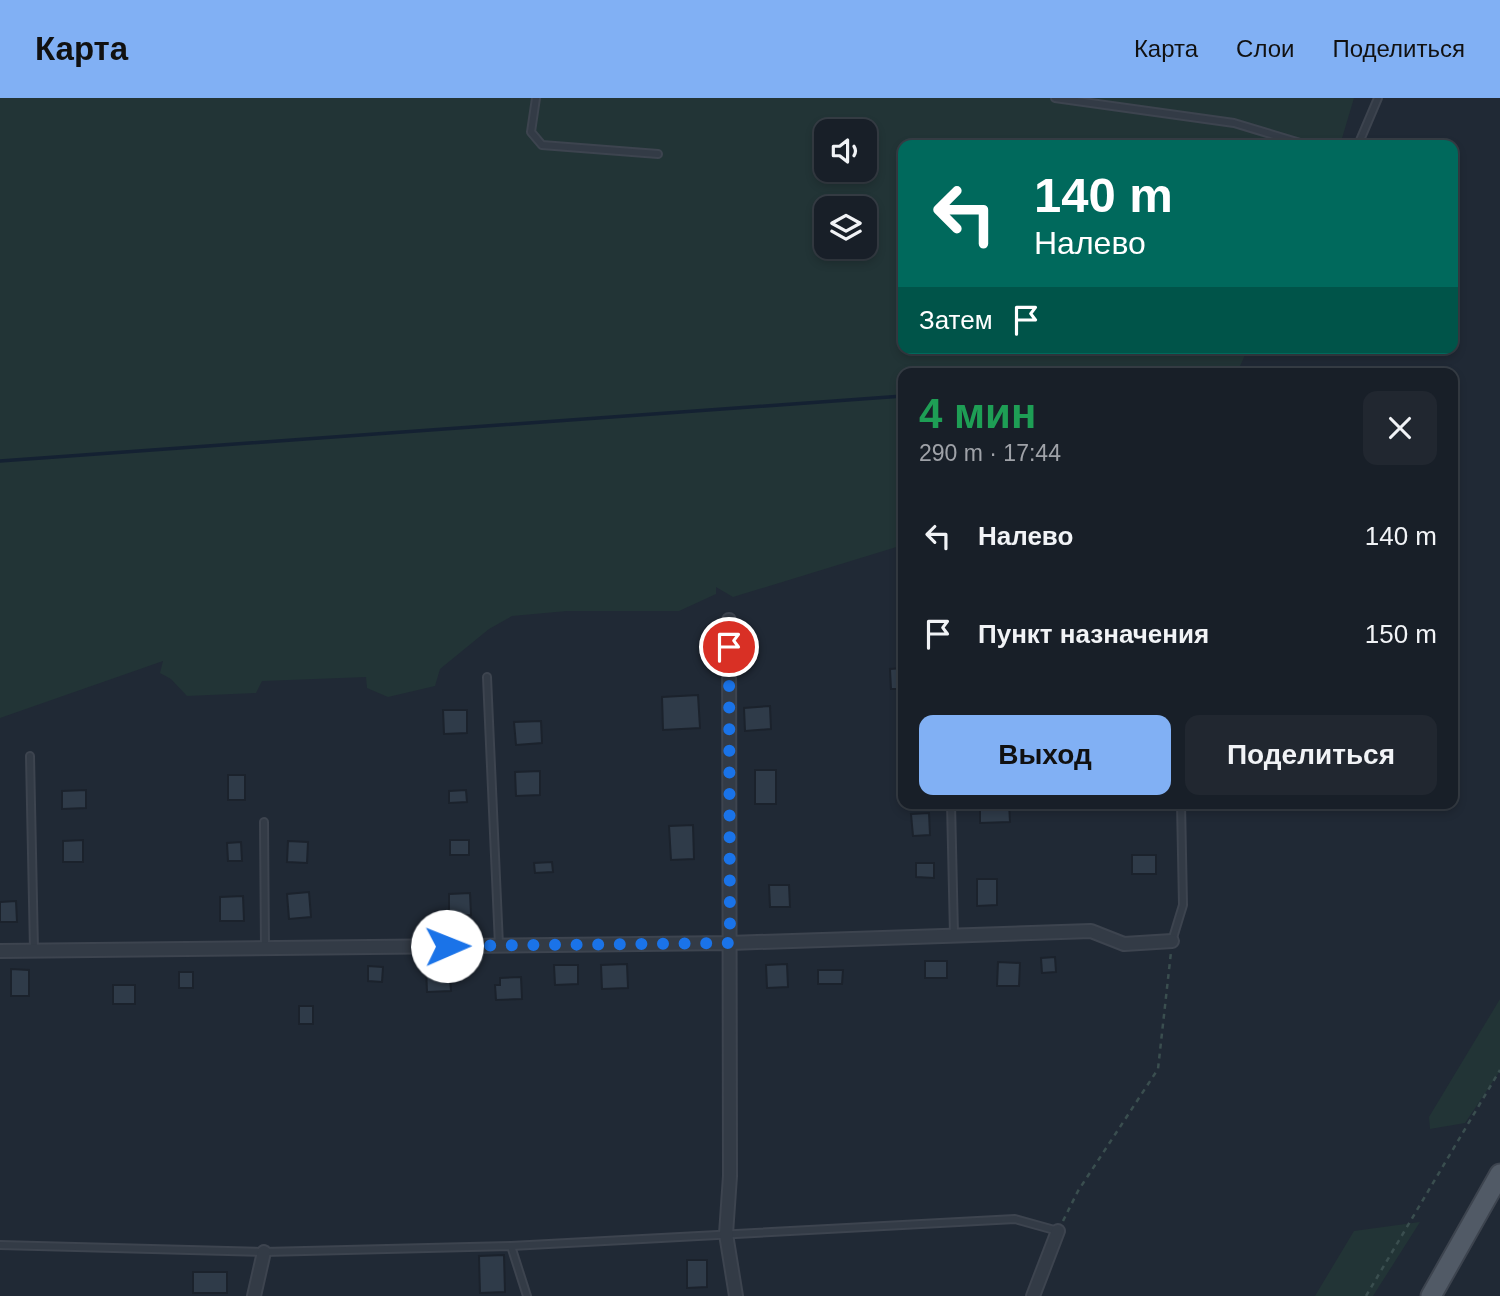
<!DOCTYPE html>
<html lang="ru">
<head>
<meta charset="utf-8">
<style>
	body { margin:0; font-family:Arial,sans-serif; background:#212730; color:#f1f3f6; height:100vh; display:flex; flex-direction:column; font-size:26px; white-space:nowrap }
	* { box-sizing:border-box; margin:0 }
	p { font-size:23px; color:#9fa2a8 }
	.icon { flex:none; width:38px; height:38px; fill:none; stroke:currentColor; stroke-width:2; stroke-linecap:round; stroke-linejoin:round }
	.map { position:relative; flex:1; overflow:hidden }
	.side { position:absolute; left:898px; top:270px; width:560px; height:441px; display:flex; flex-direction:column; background:#181f28; border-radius:14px; box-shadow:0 4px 10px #0003,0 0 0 2px #363d45 }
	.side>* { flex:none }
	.hud { position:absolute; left:898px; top:42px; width:560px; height:214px; border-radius:14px; box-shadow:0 4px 10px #0003,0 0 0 2px #363d45; background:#00695c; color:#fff; overflow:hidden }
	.tools { position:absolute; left:814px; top:21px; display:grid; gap:14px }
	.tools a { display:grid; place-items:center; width:63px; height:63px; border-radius:14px; background:#181f28; box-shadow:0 4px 10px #0003,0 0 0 2px #363d45; font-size:35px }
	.pin { position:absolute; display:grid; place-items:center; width:60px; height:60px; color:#fff; margin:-30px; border:4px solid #fff; border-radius:50%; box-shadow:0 2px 7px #0007 }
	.me { position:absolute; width:77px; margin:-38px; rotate:89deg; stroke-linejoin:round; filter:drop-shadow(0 0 5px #0008) }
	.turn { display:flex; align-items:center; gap:24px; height:147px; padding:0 21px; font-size:32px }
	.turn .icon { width:91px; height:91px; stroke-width:2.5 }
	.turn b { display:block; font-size:49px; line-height:60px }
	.then { display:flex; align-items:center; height:66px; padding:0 21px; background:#0003; gap:14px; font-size:26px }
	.round { display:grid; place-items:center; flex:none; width:74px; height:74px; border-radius:14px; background:#212730 }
	.headline { display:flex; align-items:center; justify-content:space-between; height:119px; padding:0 21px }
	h1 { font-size:42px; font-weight:700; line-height:52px; color:#1e9e55 }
	.primary-button { display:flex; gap:14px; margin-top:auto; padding:14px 21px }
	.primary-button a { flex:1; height:80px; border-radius:14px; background:#81b0f4; color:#111; font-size:28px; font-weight:700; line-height:80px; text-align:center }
	.primary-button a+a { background:#212730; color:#f1f3f6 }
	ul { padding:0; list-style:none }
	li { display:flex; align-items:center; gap:21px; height:98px; padding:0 21px }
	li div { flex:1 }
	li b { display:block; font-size:26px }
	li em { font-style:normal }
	header { display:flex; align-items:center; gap:42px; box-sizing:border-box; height:98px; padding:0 35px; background:#81b0f4; color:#111 }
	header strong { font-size:33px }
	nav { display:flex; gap:38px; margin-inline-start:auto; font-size:24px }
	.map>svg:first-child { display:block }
	.green { fill:#223436; fill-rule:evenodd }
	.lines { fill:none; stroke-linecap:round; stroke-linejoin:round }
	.stream { stroke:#142132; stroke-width:3.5 }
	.building { fill:#2f3b49; stroke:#1b222c; stroke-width:2 }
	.service-casing { stroke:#3d444f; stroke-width:10 }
	.minor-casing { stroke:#3d444f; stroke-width:16 }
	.primary-casing { stroke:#3d444f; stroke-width:23 }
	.path { stroke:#3a4e4f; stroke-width:2.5; stroke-dasharray:5 5; stroke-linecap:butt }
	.service { stroke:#333b46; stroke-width:6 }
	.minor { stroke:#333b46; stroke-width:12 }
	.primary { stroke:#515a66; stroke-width:19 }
	.route { stroke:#1a73e8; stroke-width:12; stroke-dasharray:0 21.6 }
</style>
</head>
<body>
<header>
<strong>Карта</strong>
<nav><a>Карта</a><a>Слои</a><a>Поделиться</a></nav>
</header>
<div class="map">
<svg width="1500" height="1198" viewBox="0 0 1500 1198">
	<rect width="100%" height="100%" fill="#202935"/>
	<path class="green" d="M0,0h1354l-14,47h-437v203h345l-11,25h-334v172l-170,52 -17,-10v7l-37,17h-112l-55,5 -23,13 -49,40 -5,17 -47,11 -21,-9 -1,-11 -104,4 -6,12 -69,3 -16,-17 -11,-6 3,-12 -163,57zM826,33h38v39h-38zM826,110h38v39h-38z
		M1500,901v72l-35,52 -35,6 -1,-12z
		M1420,1124l-47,74h-58l39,-65z"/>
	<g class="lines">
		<path class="stream" d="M0,363l903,-65"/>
	</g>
	<path class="building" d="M903,570v21h-12l-1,-20z
		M698,597l2,33 -37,2 -1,-33z
		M770,608l1,23 -26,2 -1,-23z
		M443,612h24v23l-23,1z
		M541,623l1,22 -26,2 -2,-23z
		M755,672h21v34h-21z
		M540,673v24l-24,1 -1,-24z
		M228,677h17v25h-17z
		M86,692v18l-24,1v-18z
		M466,692l1,12 -18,1v-12z
		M1009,705l1,19 -30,1v-19z
		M929,715l1,22 -17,1 -2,-22z
		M693,727l1,34 -23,1 -2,-34z
		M83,742v22h-20v-21z
		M450,742h19v15h-19z
		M288,743l20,1 -1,21 -20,-1z
		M241,744l1,19h-14l-1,-18z
		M1132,757h24v19h-24z
		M552,764l1,10 -18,1 -1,-10z
		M916,765h18v15l-18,-1z
		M977,781h20v26l-20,1z
		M769,787h20l1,22h-20z
		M309,794l2,25 -22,2 -2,-25z
		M470,795l1,22 -22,1v-22z
		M243,798l1,25h-24v-24z
		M16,803l1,21h-17v-20z
		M1055,859l1,15 -14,1 -1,-15z
		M925,863h22v17h-22z
		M998,864l22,1 -1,23h-22z
		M627,866l1,24 -26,1 -1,-24z
		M787,866l1,23 -21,1 -1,-23z
		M449,867l2,26 -24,1 -1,-26z
		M554,867h24v19l-23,1z
		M368,868l15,1 -1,15 -14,-1z
		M11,871l18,1v26h-18z
		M818,872h25l-1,14h-24z
		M179,874h14v16h-14z
		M521,879l1,22 -26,1 -1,-15h5v-7z
		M113,887h22v19h-22z
		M299,908h14v18h-14z
		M504,1157l1,37 -25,1 -1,-37z
		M687,1162h20v27l-20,1z
		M193,1174h34v21h-34z"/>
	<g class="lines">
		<g class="service-casing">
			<path id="service" d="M536,0l-5,34 11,13 116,9
				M1055,0l179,25 73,22
				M1358,47l20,-47
				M487,579l12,268
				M30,658l4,194
				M951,705l3,132
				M264,724l1,126
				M1172,843l11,-36 -2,-102
				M0,1147l264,7 247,-6 504,-27 43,12
				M511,1148l16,50"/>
		</g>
		<g class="minor-casing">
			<path id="minor" d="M729,522l1,556 -4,58 10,62
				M0,853l730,-8 361,-12 33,13 48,-3
				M254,1198l10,-44
				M1033,1198l25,-65"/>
		</g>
		<g class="primary-casing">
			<path id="primary" d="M1431,1198l69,-122"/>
		</g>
		<path class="path" d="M1063,1123l15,-30 80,-122 13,-117
			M1366,1198l134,-226"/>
		<use href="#service" class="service"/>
		<use href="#minor" class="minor"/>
		<use href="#primary" class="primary"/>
	</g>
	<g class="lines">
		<path class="route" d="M447,848l283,-3 -1,-296"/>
	</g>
</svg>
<div class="tools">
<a><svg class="icon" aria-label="sound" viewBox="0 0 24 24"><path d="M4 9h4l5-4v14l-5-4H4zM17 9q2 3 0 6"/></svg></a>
<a><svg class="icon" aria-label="layers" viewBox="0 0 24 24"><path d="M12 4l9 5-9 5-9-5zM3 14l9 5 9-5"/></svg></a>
</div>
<div class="pin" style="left:729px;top:549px;background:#d93025"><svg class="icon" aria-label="arrive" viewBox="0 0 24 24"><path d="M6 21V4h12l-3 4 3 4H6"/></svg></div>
<svg class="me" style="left:447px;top:848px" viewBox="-20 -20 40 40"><circle r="19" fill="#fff"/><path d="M0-13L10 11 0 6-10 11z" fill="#1a73e8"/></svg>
<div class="hud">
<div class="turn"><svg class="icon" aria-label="left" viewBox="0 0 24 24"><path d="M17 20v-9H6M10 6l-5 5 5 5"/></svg><div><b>140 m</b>Налево</div></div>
<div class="then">Затем<svg class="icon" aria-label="arrive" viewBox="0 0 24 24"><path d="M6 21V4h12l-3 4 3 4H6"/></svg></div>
</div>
<section class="side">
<div class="headline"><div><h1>4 мин</h1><p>290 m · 17:44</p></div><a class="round"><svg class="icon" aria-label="close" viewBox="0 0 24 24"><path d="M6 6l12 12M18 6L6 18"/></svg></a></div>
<ul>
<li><svg class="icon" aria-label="left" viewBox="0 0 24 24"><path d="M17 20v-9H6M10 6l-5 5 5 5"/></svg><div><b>Налево</b></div><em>140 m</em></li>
<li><svg class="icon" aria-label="arrive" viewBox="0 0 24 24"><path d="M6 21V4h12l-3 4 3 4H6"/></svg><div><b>Пункт назначения</b></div><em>150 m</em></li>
</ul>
<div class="primary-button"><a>Выход</a><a>Поделиться</a></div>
</section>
</div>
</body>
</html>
